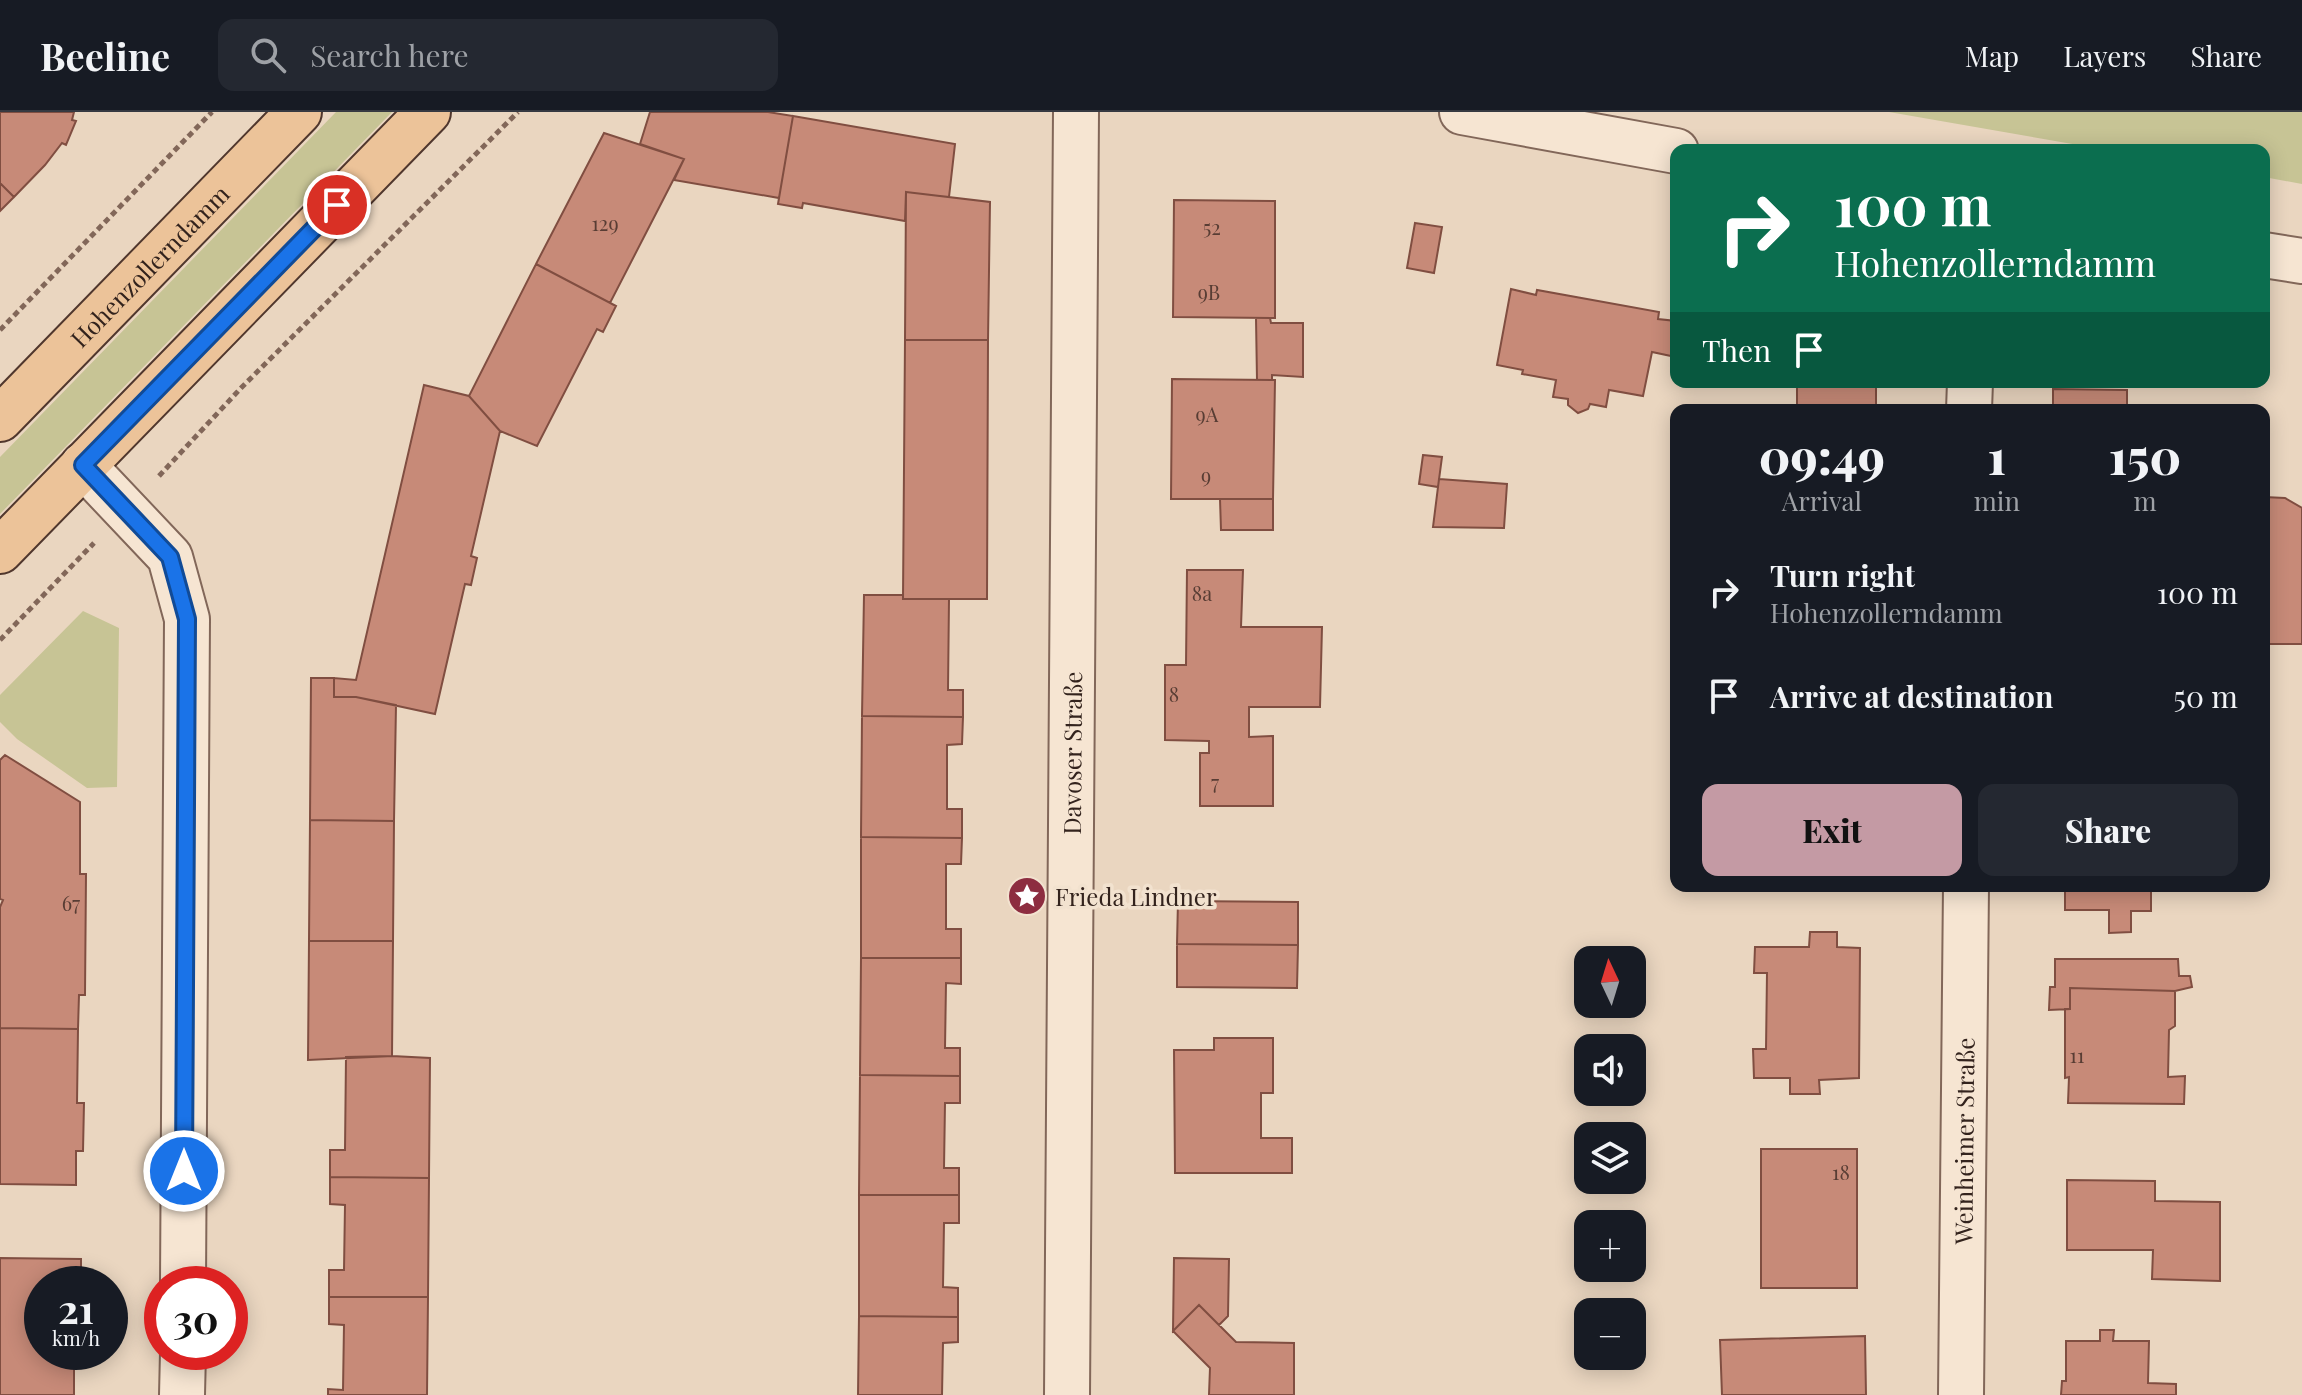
<!DOCTYPE html>
<html lang="en">
<head>
<meta charset="utf-8">
<style>
	body { margin:0; font-family:"Playfair Display",serif; background:#242831; color:#f1f3f6; height:100vh; display:flex; flex-direction:column; font-size:30px; white-space:nowrap }
	* { box-sizing:border-box; margin:0 }
	p { font-size:26px; color:#9ea1a6 }
	.icon { flex:none; width:44px; height:44px; fill:none; stroke:currentColor; stroke-width:2; stroke-linecap:round; stroke-linejoin:round }
	.map { position:relative; flex:1; overflow:hidden }
	.side { position:absolute; left:1670px; top:292px; width:600px; height:488px; display:flex; flex-direction:column; background:#171b24; border-radius:16px; box-shadow:0 4px 20px #0003 }
	.side>* { flex:none }
	.banner { position:absolute; left:1670px; top:32px; width:600px; height:244px; border-radius:16px; box-shadow:0 4px 20px #0003; background:#0b6e4f; color:#fff; overflow:hidden }
	.needle { width:52px; rotate:356deg }
	.controls { position:absolute; left:1574px; top:834px; display:grid; gap:16px }
	.controls a { display:grid; place-items:center; width:72px; height:72px; border-radius:16px; background:#171b24; box-shadow:0 4px 20px #0003; font-size:40px }
	.speed { position:absolute; left:24px; top:1154px; display:flex; gap:16px; font-size:40px; font-weight:700; text-align:center }
	.speed>* { display:grid; place-content:center; width:104px; height:104px; border-radius:50%; background:#171b24; box-shadow:0 4px 20px #0003; line-height:1 }
	.speed small { font-size:20px; font-weight:400 }
	.speed .limit { border:12px solid #d22; background:#fff; color:#111 }
	.pin { position:absolute; display:grid; place-items:center; width:68px; height:68px; color:#fff; margin:-34px; border:4px solid #fff; border-radius:50%; box-shadow:0 2px 8px #0007 }
	.me { position:absolute; width:88px; margin:-44px; rotate:0deg; stroke-linejoin:round; filter:drop-shadow(0 0 6px #0008) }
	.turn { display:flex; align-items:center; gap:28px; height:168px; padding:0 32px; font-size:36px }
	.turn .icon { width:104px; height:104px; stroke-width:2.5 }
	.turn b { display:block; font-size:56px; line-height:68px }
	.then { display:flex; align-items:center; height:76px; padding:0 32px; background:#0003; gap:16px; font-size:30px }
	.eta { display:flex; justify-content:space-evenly; align-items:center; height:136px; text-align:center }
	.eta b { font-size:48px; font-weight:800; line-height:56px }
	.button { display:flex; gap:16px; margin-top:auto; padding:16px 32px }
	.button a { flex:1; height:92px; border-radius:16px; background:#c49aa4; color:#111; font-size:32px; font-weight:800; line-height:92px; text-align:center }
	.button a+a { background:#242831; color:#f1f3f6 }
	ul { padding:0; list-style:none }
	li { display:flex; align-items:center; gap:24px; height:104px; padding:0 32px }
	li div { flex:1 }
	li b { display:block; font-size:30px }
	li em { font-style:normal }
	header { display:flex; align-items:center; gap:48px; box-sizing:border-box; height:112px; padding:0 40px; background:#171b24; border-bottom:2px solid #363941 }
	header strong { font-size:38px }
	nav { display:flex; gap:44px; margin-inline-start:auto; font-size:28px }
	.search { width:560px; height:72px; background:#242831; display:flex; align-items:center; gap:20px; box-sizing:border-box; padding:0 28px; border-radius:16px; color:#9ea1a6; font-size:30px }
	.map>svg:first-child { display:block }
	.green { fill:#c7c495 }
	.building { fill:#c78a78; stroke:#804e41; stroke-width:2 }
	.lines { fill:none; stroke-linecap:round; stroke-linejoin:round }
	.minor-casing { stroke:#826759; stroke-width:48 }
	.major-casing { stroke:#50372d; stroke-width:48 }
	.path { stroke:#826759; stroke-width:5; stroke-dasharray:6 4; stroke-linecap:butt }
	.minor { stroke:#f6e5d2; stroke-width:44 }
	.major { stroke:#ecc399; stroke-width:44 }
	.route-casing { stroke:#114b97; stroke-width:20 }
	.route { stroke:#1a73e8; stroke-width:14 }
	.labels { text-anchor:middle; dominant-baseline:central; stroke-width:7; stroke-linejoin:round; paint-order:stroke }
	.number-label { font-size:20px; fill:#583d34 }
	.street-label { font-size:24px; fill:#33231d; stroke:#f2e2cf }
	.poi-label { font-size:24px; fill:#33231d; stroke:#f2e2cf; text-anchor:start }
</style>
</head>
<body>
<header>
<strong>Beeline</strong>
<div class="search"><svg class="icon" aria-label="search" viewBox="0 0 24 24"><circle cx="10" cy="10" r="6"/><path d="M15 15l6 6"/></svg>Search here</div>
<nav><a>Map</a><a>Layers</a><a>Share</a></nav>
</header>
<div class="map">
<svg width="2302" height="1283" viewBox="0 0 2302 1283">
	<rect width="100%" height="100%" fill="#ead6c0"/>
	<path class="green" d="M336,0h56l-392,402v-57z
		M1889,0h413v72l-38,-7v-27h-157z
		M83,499l36,17 -2,159 -30,1 -70,-49 -17,-17v-27z"/>
	<path class="building" d="M0,0h74l-2,8 4,1 -10,24 -4,-2 -17,22 -31,32 -14,-14z
		M650,0h118l25,4 -14,82 -105,-18 10,-21 -44,-15z
		M793,4l162,28 -6,53 -43,-5 -1,29 -102,-18 -1,5 -24,-4z
		M604,21l80,26 -74,144 -74,-39z
		M0,71l14,14 -14,14z
		M906,80l84,10 -2,138h-83z
		M1174,88l101,1v117l-102,-1z
		M1415,111l27,4 -8,46 -27,-5z
		M536,152l80,42 -13,26 -6,-3 -60,117 -37,-15 -31,-35z
		M1511,177l25,6 1,-5 122,22 -1,7 18,2 -5,35 -19,-4 -9,44 -34,-6 -3,17 -16,-3 -2,5 -10,4 -10,-8v-6l-15,-2 3,-17 -34,-6 1,-4 -26,-5z
		M1256,206h14l1,5h32v54l-31,-2v5h-15z
		M905,228h83l-1,259h-84z
		M1172,267l103,1 -2,119h-102z
		M1797,270h79v28h-79z
		M424,273l45,11 31,35 -29,125 6,2 -6,27 -6,-1 -30,130 -79,-17h-22v-19l22,2z
		M2053,277l74,1v20h-74z
		M1423,343l19,2 -4,30 -19,-3z
		M1439,367l68,5 -3,44 -71,-1z
		M2264,385l21,1 17,10v136h-38z
		M1220,387h53v31h-52z
		M1187,458h56l-2,57h81l-2,80h-71v30l24,-1v70h-73v-53h9v-12l-44,-1v-75h21z
		M864,483h39v4h46l-1,91h15v27l-101,-1z
		M311,566h23v19h22l40,8 -2,116 -84,-1z
		M862,604l101,1 -1,27 -15,1v64h15v29l-101,-1z
		M5,643l75,47v72h6l-1,121h-6l-1,34 -78,-1v-121l3,-7 -3,-1v-139z
		M310,708l84,1 -1,120h-84z
		M861,725l101,1 -1,26h-15v65h15v29h-100z
		M1862,774v2l-72,-1v-1z
		M2065,774h86v25h-20v21l-22,1v-23h-44z
		M1178,789l120,1v43l-121,-1z
		M1810,820h27v15l23,1 -1,130 -40,2 1,14h-30v-16h-36l-1,-29h13l1,-76h-13l1,-26h54z
		M309,829h84l-1,115 -84,4z
		M1177,832l121,1 -1,43 -120,-1z
		M861,846h100v26l-15,-1 -1,65h15v28l-100,-1z
		M2055,847h123l1,17h11l2,11 -17,4 -105,-3v21l-21,1 1,-23h5z
		M2070,876l105,3v35l-6,4 -1,47 17,-1 -1,28 -116,-1 1,-26 -4,1v-69h5z
		M0,916l78,1 -1,74h7l-1,48h-7v34l-76,-1z
		M1214,926h59v55h-12v45h31v35h-117l-1,-123h40z
		M392,944l38,2 -1,120 -99,-1v-27h15l1,-93z
		M860,963l100,1v27h-15l-1,65h15v27h-100z
		M1761,1037h96v139h-96z
		M330,1065l99,1 -1,119h-99v-27h15l1,-65 -15,-1z
		M2067,1068l88,1v20l65,1v79l-68,-2 1,-29h-86z
		M859,1083h100v28h-15l-1,64 15,1v29l-99,-1z
		M0,1146l81,1v25h-39v68h32v43h-74z
		M1174,1146l55,1 -1,57 -9,9 -20,-20 -26,26z
		M329,1185h99l-1,98h-99v-6l15,1 1,-65 -15,-1z
		M1199,1193l37,37 58,1v52h-85l1,-27 -37,-37z
		M859,1204l99,1v25l-15,1 -1,52h-84z
		M2100,1218h14l-1,11h36l-1,42 28,1v11h-115l1,-14h4v-40h34z
		M1865,1224l1,59h-144l-2,-55z"/>
	<g class="lines">
		<g class="minor-casing">
			<g id="minor">
				<path d="M1462,0l214,39"/>
				<path d="M2264,143l38,6"/>
				<path d="M1969,298l1,-28"/>
				<path d="M83,353l87,92 17,62 -4,665"/>
				<path d="M182,1283l1,-43"/>
				<path id="s1" d="M1067,1283l9,-1283"/>
				<path id="s2" d="M1961,1283l5,-509"/>
			</g>
		</g>
		<g class="major-casing">
			<g id="major">
				<path id="s3" d="M0,307l299,-307"/>
				<path d="M0,439l428,-439"/>
			</g>
		</g>
		<path class="path" d="M0,218l212,-218
			M159,364l82,-88 277,-276
			M0,528l94,-97"/>
		<use href="#minor" class="minor"/>
		<use href="#major" class="major"/>
	</g>
	<g class="lines">
		<g class="route-casing">
			<path id="route" d="M184,1059l3,-552 -17,-62 -87,-92 254,-260"/>
		</g>
		<use href="#route" class="route"/>
	</g>
	<defs>
		<g id="sight-disc" transform="scale(2)"><circle r="9.5" fill="#8d2d40" stroke="#f2e2cf"/><path d="M0-6L1.8-2.2L6-1.7L2.9 1.2L3.7 5.4L0 3.3L-3.7 5.4L-2.9 1.2L-6-1.7L-1.8-2.2Z" fill="#fff"/></g>
	</defs>
	<g fill-rule="evenodd">
		<use href="#sight-disc" x="1027" y="784"/>
	</g>
	<g class="labels">
		<g class="number-label">
			<text x="605" y="110">129</text>
			<text x="1212" y="114">52</text>
			<text x="1209" y="179">9B</text>
			<text x="1207" y="301">9A</text>
			<text x="1206" y="362">9</text>
			<text x="1202" y="480">8a</text>
			<text x="1174" y="581">8</text>
			<text x="1215" y="669">7</text>
			<text x="71" y="790">67</text>
			<text x="2077" y="942">11</text>
			<text x="1841" y="1059">18</text>
		</g>
		<g class="street-label">
			<text stroke="none"><textPath href="#s3" startOffset="214">Hohenzollerndamm</textPath></text>
			<text stroke="none"><textPath href="#s1" startOffset="642">Davoser Straße</textPath></text>
			<text stroke="none"><textPath href="#s2" startOffset="254">Weinheimer Straße</textPath></text>
		</g>
		<g class="poi-label">
			<text x="1055" y="784">Frieda Lindner</text>
		</g>
	</g>
</svg>
<div class="controls">
<a><svg class="needle" viewBox="-14 -14 28 28"><path d="M0-13l5 13h-10z" fill="#e53935"/><path d="M0 13l5-13h-10z" fill="#9ea1a6"/></svg></a>
<a><svg class="icon" aria-label="sound" viewBox="0 0 24 24"><path d="M4 9h4l5-4v14l-5-4H4zM17 9q2 3 0 6"/></svg></a>
<a><svg class="icon" aria-label="layers" viewBox="0 0 24 24"><path d="M12 4l9 5-9 5-9-5zM3 14l9 5 9-5"/></svg></a>
<a>+</a>
<a>−</a>
</div>
<div class="speed"><div>21<small>km/h</small></div><div class="limit">30</div></div>
<div class="pin" style="left:337px;top:93px;background:#d93025"><svg class="icon" aria-label="arrive" viewBox="0 0 24 24"><path d="M6 21V4h12l-3 4 3 4H6"/></svg></div>
<svg class="me" style="left:184px;top:1059px" viewBox="-20 -20 40 40"><circle r="17" fill="#1a73e8" stroke="#fff" stroke-width="3"/><path d="M0-11L8 9 0 5-8 9z" fill="#fff"/></svg>
<div class="banner">
<div class="turn"><svg class="icon" aria-label="right" viewBox="0 0 24 24"><path d="M7 20v-9h11M14 6l5 5-5 5"/></svg><div><b>100 m</b>Hohenzollerndamm</div></div>
<div class="then">Then<svg class="icon" aria-label="arrive" viewBox="0 0 24 24"><path d="M6 21V4h12l-3 4 3 4H6"/></svg></div>
</div>
<section class="side">
<div class="eta">
<div><b>09:49</b><p>Arrival</p></div>
<div><b>1</b><p>min</p></div>
<div><b>150</b><p>m</p></div>
</div>
<ul>
<li><svg class="icon" aria-label="right" viewBox="0 0 24 24"><path d="M7 20v-9h11M14 6l5 5-5 5"/></svg><div><b>Turn right</b><p>Hohenzollerndamm</p></div><em>100 m</em></li>
<li><svg class="icon" aria-label="arrive" viewBox="0 0 24 24"><path d="M6 21V4h12l-3 4 3 4H6"/></svg><div><b>Arrive at destination</b></div><em>50 m</em></li>
</ul>
<div class="button"><a>Exit</a><a>Share</a></div>
</section>
</div>
</body>
</html>
